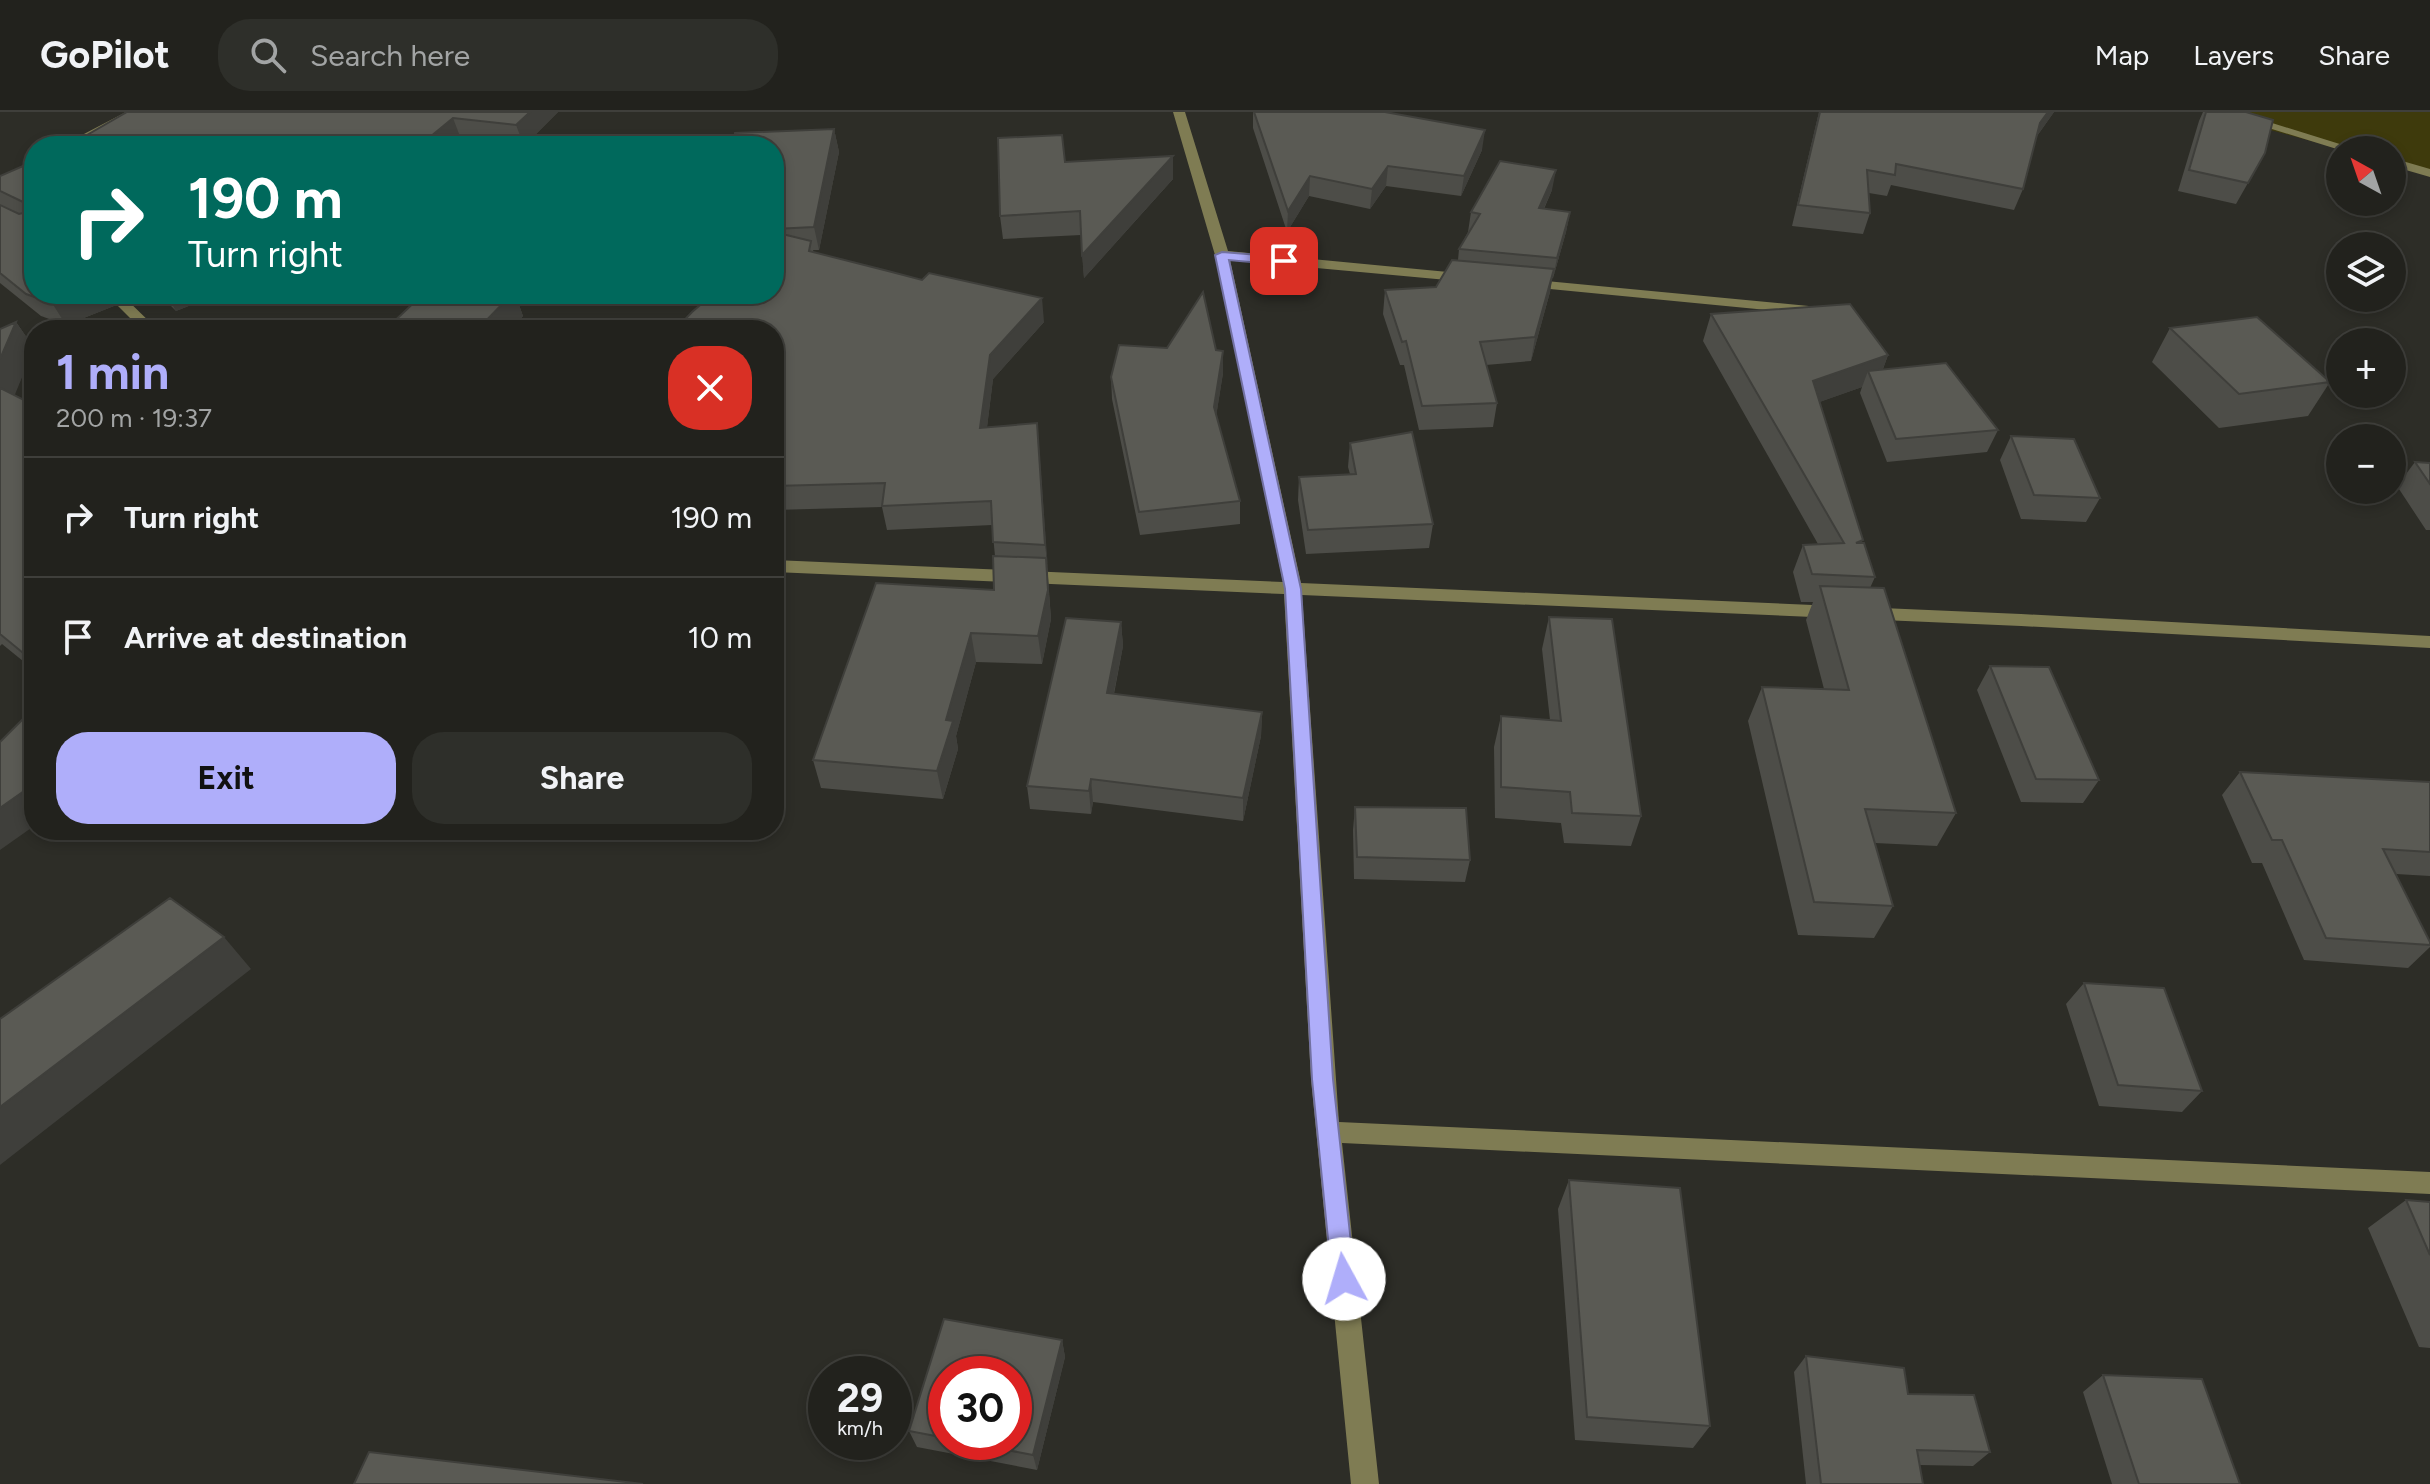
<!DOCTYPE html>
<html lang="en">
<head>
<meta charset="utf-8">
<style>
	body { margin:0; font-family:Figtree,sans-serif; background:#2e2f2a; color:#f1f3f6; height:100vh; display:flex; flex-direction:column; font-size:30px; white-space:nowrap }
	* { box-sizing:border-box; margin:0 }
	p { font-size:26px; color:#a2a4a4 }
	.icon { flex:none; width:44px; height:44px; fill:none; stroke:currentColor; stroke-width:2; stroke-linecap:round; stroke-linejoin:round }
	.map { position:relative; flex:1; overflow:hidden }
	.sheet { position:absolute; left:24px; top:208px; width:760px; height:520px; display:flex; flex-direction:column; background:#22221d; border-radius:32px; box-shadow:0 4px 12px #0003,0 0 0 2px #3f3f3b }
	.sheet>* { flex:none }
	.top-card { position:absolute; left:24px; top:24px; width:760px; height:168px; border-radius:32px; box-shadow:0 4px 12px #0003,0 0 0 2px #3f3f3b; background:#00695c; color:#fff; overflow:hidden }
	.needle { width:52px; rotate:320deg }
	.controls { position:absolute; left:2326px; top:24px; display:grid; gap:16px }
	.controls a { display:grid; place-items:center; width:80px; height:80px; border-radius:50%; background:#22221d; box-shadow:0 4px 12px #0003,0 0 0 2px #3f3f3b; font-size:40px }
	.speed { position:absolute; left:808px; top:1244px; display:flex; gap:16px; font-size:40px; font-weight:700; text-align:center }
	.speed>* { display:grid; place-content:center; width:104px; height:104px; border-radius:50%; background:#22221d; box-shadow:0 4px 12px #0003,0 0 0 2px #3f3f3b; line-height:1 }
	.speed small { font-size:20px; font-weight:400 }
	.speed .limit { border:12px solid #d22; background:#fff; color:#111 }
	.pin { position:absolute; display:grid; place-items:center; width:68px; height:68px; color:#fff; margin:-34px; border-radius:16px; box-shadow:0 4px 12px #0006 }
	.me { position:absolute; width:88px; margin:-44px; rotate:354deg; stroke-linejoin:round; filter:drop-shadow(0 0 6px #0008) }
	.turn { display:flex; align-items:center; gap:28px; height:168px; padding:0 32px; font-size:36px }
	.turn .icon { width:104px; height:104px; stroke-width:2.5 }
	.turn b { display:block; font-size:56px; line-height:68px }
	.round { display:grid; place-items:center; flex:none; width:84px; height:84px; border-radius:32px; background:#2e2f2a }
	.overview { display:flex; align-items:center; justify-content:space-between; height:136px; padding:0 32px }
	h1 { font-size:48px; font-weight:700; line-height:60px; color:#afaefa }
	.cta { display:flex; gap:16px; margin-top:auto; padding:16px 32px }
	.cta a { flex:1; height:92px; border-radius:32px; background:#afaefa; color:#111; font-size:32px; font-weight:700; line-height:92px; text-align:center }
	.cta a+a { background:#2e2f2a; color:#f1f3f6 }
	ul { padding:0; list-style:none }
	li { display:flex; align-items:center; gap:24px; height:120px; padding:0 32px; border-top:2px solid #3f3f3b }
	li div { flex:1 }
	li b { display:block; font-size:30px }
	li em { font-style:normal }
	header { display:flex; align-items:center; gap:48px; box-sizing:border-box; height:112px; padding:0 40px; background:#22221d; border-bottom:2px solid #3f3f3b }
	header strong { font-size:38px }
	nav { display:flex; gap:44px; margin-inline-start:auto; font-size:28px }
	.search { width:560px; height:72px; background:#2e2f2a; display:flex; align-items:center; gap:20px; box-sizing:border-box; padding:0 28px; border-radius:32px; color:#a2a4a4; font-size:30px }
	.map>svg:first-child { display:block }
	.green { fill:#3e3a0c }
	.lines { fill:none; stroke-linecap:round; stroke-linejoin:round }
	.path { stroke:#63635e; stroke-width:4; stroke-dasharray:4 3; stroke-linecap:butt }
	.minor { fill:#7f7c53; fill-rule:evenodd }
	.wall { fill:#4d4d48; fill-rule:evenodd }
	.shaded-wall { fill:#3f3f3b }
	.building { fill:#5a5a54; stroke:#3f3f3b; stroke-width:2 }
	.route { fill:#afaefa; stroke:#7271a2; stroke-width:2 }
</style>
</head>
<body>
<header>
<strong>GoPilot</strong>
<div class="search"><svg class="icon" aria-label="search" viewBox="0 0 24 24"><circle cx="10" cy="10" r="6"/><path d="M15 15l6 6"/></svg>Search here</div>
<nav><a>Map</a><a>Layers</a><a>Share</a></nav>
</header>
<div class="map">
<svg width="2430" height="1372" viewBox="0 0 2430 1372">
	<rect width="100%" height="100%" fill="#2d2d27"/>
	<path class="green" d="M2203,0h227v61l-38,-10v-13h-47z"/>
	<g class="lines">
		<path class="path" d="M21,57l13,-7"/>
		<path class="minor" d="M126,0h16l-65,34h-16z
			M1173,0h12l43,139 241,23 7,4 -7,4 -239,-22 71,323 720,31 409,22v12l-409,-22 -719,-31 37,527 1091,50v22l-1088,-51 37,341h-28l-40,-405 -27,-485 -510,-22v-12l509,22 -68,-327z
			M2217,0h20l122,38h-19z
			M2392,46l38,11v8l-38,-11z
			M1525,167l294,28 7,4 -7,4 -299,-29v-6z
			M106,182h15l37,36h-16z"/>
	</g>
	<path class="wall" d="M127,0h431l-34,34 -63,-7 -8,7h-385z
		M1253,0h132l97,38 -21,46 -75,-10 -16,23 -61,-13 -22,36 -34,-104z
		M1819,0h235l-17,24 -14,53 -9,21 -123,-25 -4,11 -18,-3 1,20 -7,21 -71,-8z
		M2203,0h43l19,41 -29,51 -58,-13 21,-70z
		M834,17l5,23 -20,98h-6l1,3 230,69 -51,57 -6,48 50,-4 14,196 -9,45 -66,-2 -20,74 2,13 -15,50 -122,-11 -8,-28 181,-170 1,-34 -3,-31 -105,5 -5,-23 -108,3v-364z
		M1173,44v23l-89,99 -3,-43 -78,4 -3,-23 65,-54z
		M26,58l8,124h73l7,12 -48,19 -25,-9 -41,-33v-107z
		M1552,78l-8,19 26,3 -4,20 -13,46h-1l-2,14 -19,69 -45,4 11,38 -4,24 -74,3 -15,-65h-4l-17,-51 2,-24 51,-3 22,-27 1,-11 9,-17 3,-20z
		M159,182h60l-43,17z
		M423,182h92l8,22 -13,14h-125z
		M1711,202l177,41 -5,14 115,61 -11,22 -100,10 -27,-69 2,-6 -43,15 43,141 13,34 -5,11 86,225 -19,33 -62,-3 18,63 -19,32 -76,-3 -50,-214 14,-34 62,2 -18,-69 7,-18h-12l-8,-30 10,-27 15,-1 -115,-203z
		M16,210l18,26 -20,47 20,10v265l-32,-26 -2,2v-317z
		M2170,216l160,54 -22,34 -89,12 -67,-66z
		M1216,238l7,23 -7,43 24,85v23l-100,11 -28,-136 -1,-22z
		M2011,324l89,62 -14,24 -65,-3 -21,-59z
		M1350,331l83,81 -4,24 -123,6 -8,-54 1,-23 51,-3 -2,-7z
		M2415,350l15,1v67h-4l-29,-44z
		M1549,505l92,199 -10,30 -67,-3 -3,-20 -66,-5 -1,-71 7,-31 49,4 -8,-71z
		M1121,510l2,24 -9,48 148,18 -1,24 -18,85 -150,-19 -2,12 -61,-5 -3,-23z
		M1990,554l109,114 -16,23 -62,-1 -44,-112z
		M2240,660l190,10v94l-34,-2 34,68v5l-22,21 -104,-8 -42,-97h-10l-30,-68z
		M1355,695l115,53 -5,22 -111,-3 -1,-49z
		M190,718h44l-9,9z
		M2084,871l118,108 -20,21 -83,-6 -33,-102z
		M1569,1068l141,246 -17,22 -118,-8 -17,-231z
		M2406,1088l24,2v146l-11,-1 -51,-119z
		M944,1207l118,21 3,17 -28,113 -120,-23 -8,-16zM946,1262h68v68h-68z
		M1806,1244l102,38 82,58 -17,14 -53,-1 3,19h-117l-12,-112z
		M2103,1263l137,109h-128l-29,-92z"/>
	<path class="shaded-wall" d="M530,0h28l-34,34 -8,-21z
		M2048,0h6l-22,31 8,-20z
		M453,6l8,21 -8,7h-34z
		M834,17l5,23 -20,98 -5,-23z
		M1485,18l-3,20 -21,46 3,-20z
		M270,23l6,11h-19z
		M1173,44v23l-89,99 -2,-23z
		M1388,54l-2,20 -16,23 2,-20z
		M1556,58l-4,20 -17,38 4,-20z
		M1310,64l-1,20 -22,36 1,-21z
		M1570,100l-4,20 -13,46 4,-20z
		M1554,157l-4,23 -19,69 4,-24z
		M76,182h31l7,12 -48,19 -14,-22z
		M128,182h18l-15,6z
		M166,182h53l-43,17z
		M512,182h3l8,22 -13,14h-32z
		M1042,186l2,24 -51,57 -9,73 -4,-24 10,-73z
		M16,210l18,26 -25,61 -9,-12v-38z
		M1223,239v22l-9,57v-23z
		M1888,243l-10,27 -10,-11 -6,16 -59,21 10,-27z
		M1037,311l2,24 9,122 -3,-24z
		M1046,446l5,61 -9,45 -4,-28z
		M1121,510l2,24 -14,71 -2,-24z
		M971,521l5,29 -20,74 2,13 -15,50 -6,-28 9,-51z
		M1262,600l-1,24 -18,85v-23z
		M1091,667l2,23 -2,12 -2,-23z
		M34,672v42l-34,24v-42z
		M218,718h16l-9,9z
		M224,825l27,32 -251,196v-58z
		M1062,1228l3,17 -28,113 -4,-15z"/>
	<path class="building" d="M127,0h403l-14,13 -63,-7 -34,28h-73l-76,-11 -13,11h-189z
		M1254,0h131l100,18 -21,46 -76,-10 -16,23 -62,-13 -22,35z
		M1820,0h228l-8,11 -17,66 -127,-25 -1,11 -28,-5 3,43 -72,-8z
		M2206,0h40l27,8 -8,33 -17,30 -59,-13z
		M834,17l-20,98 -40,2v-83h-41l2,-13z
		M1062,23l3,27 108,-6 -91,99 -2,-44 -80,5 -2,-78z
		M1500,49l56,9 -17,38 31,4 -13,46 -98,-9 21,-35 -9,-2z
		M34,53v129h42l-24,9 -26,-9 -26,-21v-68l19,9 4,-1v-11l-23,-11v-15l23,-10 3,4z
		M774,120l37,9 -2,10 79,20 34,9 7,-7 113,25 -52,57 -10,73 57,-5 8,122 -52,-3 -2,-41 -109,5 3,-23 -111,3v-156h-99l17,-18 21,-18h61z
		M1452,148l102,9 -19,68 -55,5 17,61 -75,3 -16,-65 -4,1 -17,-52 51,-3z
		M1203,180l13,58 7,1 -9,56 26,94 -101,11 -28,-135 8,-32 48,3z
		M423,182h89l-34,35 -18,-3 -5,4h-70z
		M1850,192l38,51 -75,26 50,159 -7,3h8l11,34 -63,-3 -9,-29 41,-2 -133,-229z
		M2257,205l73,65 -91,12 -69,-66z
		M16,210l-16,37v-30z
		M1946,251l52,67 -102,9 -28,-68z
		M0,276l34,17v257l-34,-28z
		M1412,320l21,92 -125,6 -9,-53 57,-3 -6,-31z
		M2011,324l63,3 26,59 -66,-3z
		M2415,350l15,1v21z
		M993,444l53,2 2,32 -10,46 -67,-3 -25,87 7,1 -16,50 -124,-11 63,-177 118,7z
		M1820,474l64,2 72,225 -91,-4 28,97 -79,-4 -52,-215 87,3z
		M1549,505l63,2 29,197 -69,-3 -2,-21 -69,-5v-71l60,5z
		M1066,506l55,4 -14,71 155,19 -19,86 -152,-19 -2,12 -62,-5z
		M1990,554l59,1 50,113 -63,-1z
		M34,596v76l-34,24v-66z
		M2240,660l190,10v70l-47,-3 47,93v3l-104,-7 -44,-98h-10z
		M1355,695l111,1 4,52 -113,-3z
		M170,786l54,39 -224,170v-88z
		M2084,871l80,5 38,103 -84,-6z
		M1569,1068l111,8 30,238 -123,-9z
		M2406,1088l24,2v53z
		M944,1207l118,21 -29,115 -68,-13h49v-68h-68v64l-37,-7z
		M1806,1244l98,12 4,26 66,1 16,57 -73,-2 6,34h-102z
		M2103,1263l99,4 38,105h-101z
		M369,1340l274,32h-289z"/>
	<path class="route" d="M1222,140l62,5 6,4 -6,4 -55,-5 72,329 32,490 22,200 -3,7 -8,4 -8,-4 -4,-7 -20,-200 -27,-490 -70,-334z"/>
</svg>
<div class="controls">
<a><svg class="needle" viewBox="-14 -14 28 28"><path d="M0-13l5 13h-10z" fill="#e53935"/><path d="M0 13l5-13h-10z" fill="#a2a4a4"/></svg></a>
<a><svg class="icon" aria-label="layers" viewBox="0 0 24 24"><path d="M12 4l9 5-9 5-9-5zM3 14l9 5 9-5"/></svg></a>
<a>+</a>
<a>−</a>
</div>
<div class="speed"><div>29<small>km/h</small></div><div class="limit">30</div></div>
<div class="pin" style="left:1284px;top:149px;background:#d93025"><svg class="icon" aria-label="arrive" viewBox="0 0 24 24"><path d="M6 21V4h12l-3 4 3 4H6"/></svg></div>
<svg class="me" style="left:1344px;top:1167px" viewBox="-20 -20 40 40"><circle r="19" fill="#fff"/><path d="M0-13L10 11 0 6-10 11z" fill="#afaefa"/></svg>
<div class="top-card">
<div class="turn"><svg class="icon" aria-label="right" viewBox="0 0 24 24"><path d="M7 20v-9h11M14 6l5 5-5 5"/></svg><div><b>190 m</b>Turn right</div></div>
</div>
<section class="sheet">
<div class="overview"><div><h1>1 min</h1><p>200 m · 19:37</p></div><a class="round" style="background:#d93025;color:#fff"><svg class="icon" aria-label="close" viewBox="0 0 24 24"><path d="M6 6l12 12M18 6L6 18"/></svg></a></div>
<ul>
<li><svg class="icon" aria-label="right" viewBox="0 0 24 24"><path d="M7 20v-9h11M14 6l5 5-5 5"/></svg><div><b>Turn right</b></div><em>190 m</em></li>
<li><svg class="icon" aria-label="arrive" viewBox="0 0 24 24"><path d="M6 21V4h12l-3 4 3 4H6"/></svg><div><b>Arrive at destination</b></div><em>10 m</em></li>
</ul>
<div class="cta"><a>Exit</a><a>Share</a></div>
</section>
</div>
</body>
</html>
